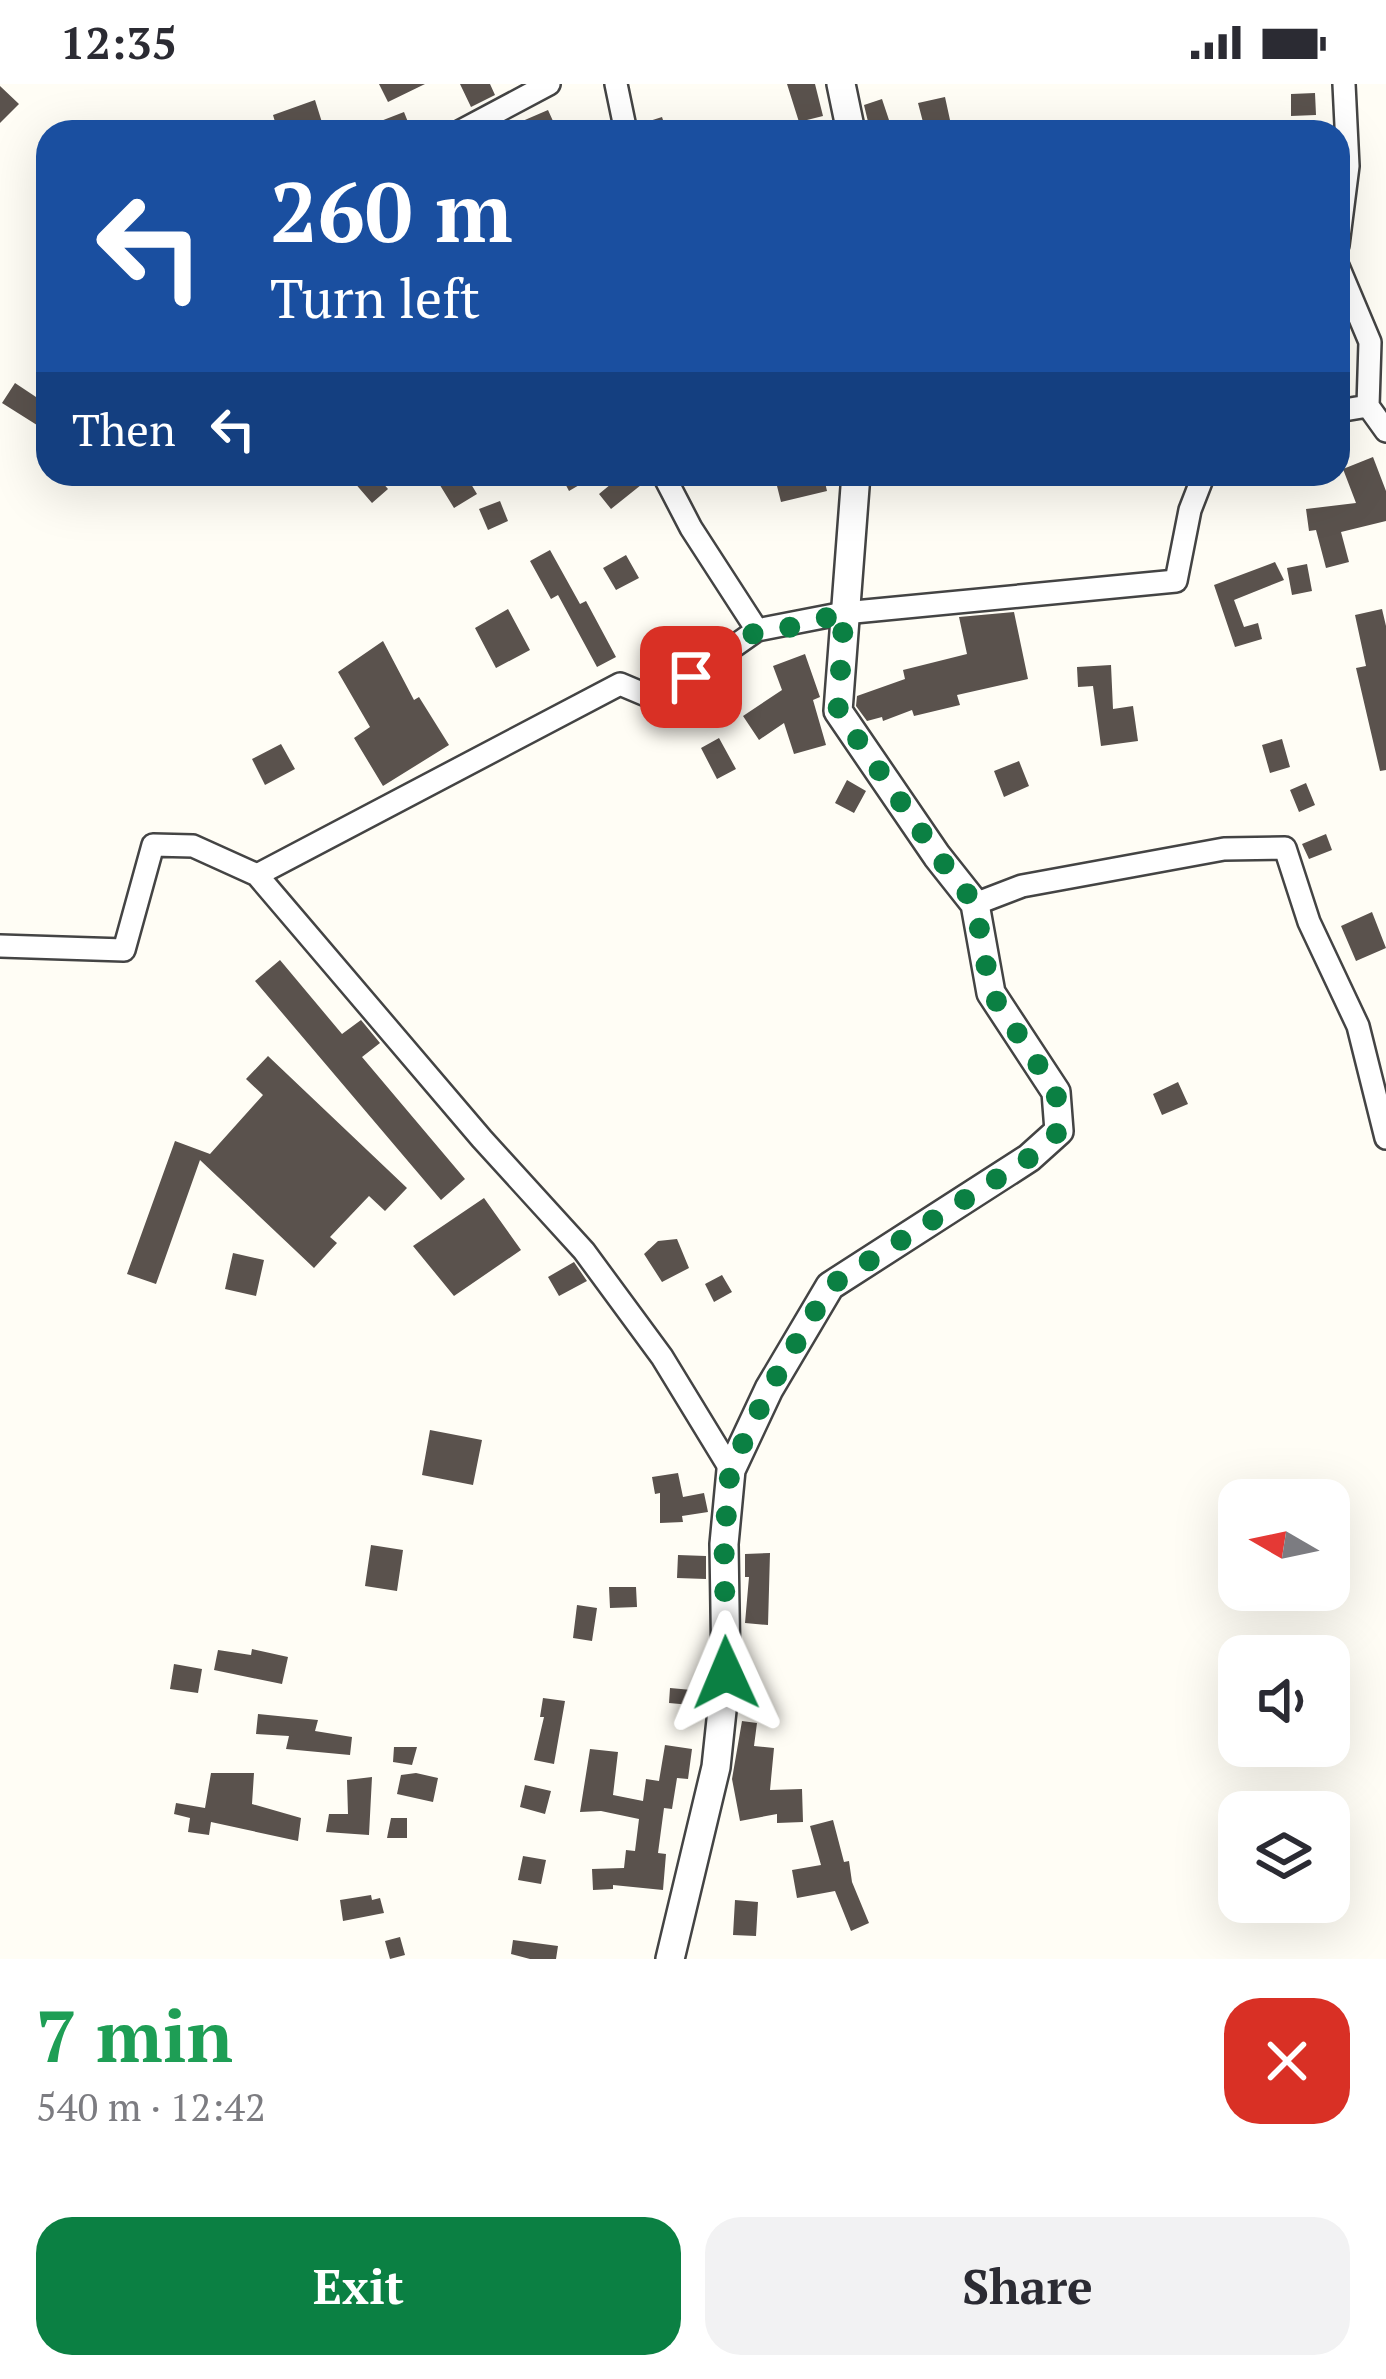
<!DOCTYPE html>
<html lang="en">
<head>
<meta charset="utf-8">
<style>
	body { margin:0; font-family:"PT Serif",serif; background:#f2f2f3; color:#2b2b33; height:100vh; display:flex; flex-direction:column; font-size:45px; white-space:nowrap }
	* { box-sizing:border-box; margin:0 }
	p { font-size:39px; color:#7c7c81 }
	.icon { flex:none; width:66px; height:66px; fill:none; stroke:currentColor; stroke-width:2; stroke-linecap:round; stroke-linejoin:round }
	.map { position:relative; height:1875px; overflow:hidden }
	.sheet { display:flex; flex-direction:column; background:#fff; flex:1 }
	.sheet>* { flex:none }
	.hud { position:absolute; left:36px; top:36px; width:1314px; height:366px; border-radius:36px; box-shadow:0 12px 48px #0002; background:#1a4fa0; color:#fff; overflow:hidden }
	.needle { width:78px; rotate:279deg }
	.controls { position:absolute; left:1218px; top:1395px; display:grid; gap:24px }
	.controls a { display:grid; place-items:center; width:132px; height:132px; border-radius:24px; background:#fff; box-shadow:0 12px 48px #0002; font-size:60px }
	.pin { position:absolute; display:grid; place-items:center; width:102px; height:102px; color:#fff; margin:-51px; border-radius:24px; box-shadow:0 6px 18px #0006 }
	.me { position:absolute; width:132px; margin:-66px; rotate:359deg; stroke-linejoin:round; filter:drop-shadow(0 0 9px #0008) }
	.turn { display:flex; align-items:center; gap:42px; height:252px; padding:0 36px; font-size:54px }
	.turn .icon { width:156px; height:156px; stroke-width:2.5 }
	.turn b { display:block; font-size:84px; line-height:102px }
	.then { display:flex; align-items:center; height:114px; padding:0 36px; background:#0003; gap:24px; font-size:45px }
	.round { display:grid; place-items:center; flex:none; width:126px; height:126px; border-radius:36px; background:#f2f2f3 }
	.summary { display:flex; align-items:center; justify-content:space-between; height:204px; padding:0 36px }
	h1 { font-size:72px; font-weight:700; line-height:90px; color:#1e9e55 }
	.action { display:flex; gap:24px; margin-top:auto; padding:24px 36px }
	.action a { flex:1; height:138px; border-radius:36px; background:#0b8043; color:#fff; font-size:48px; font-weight:700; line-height:138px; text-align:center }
	.action a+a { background:#f2f2f3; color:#2b2b33 }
	.status { display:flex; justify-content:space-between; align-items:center; height:84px; padding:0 60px; background:#fff; direction:ltr }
	.status svg { height:33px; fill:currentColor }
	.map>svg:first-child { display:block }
	.building { fill:#5a524d }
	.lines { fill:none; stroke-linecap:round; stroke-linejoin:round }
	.minor-casing { stroke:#444; stroke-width:26 }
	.tertiary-casing { stroke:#444; stroke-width:32 }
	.minor { stroke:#fff; stroke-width:21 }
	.tertiary { stroke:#fff; stroke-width:27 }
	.route { stroke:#0b8043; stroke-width:21; stroke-dasharray:0 37.8 }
</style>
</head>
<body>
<div class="status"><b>12:35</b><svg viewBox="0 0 49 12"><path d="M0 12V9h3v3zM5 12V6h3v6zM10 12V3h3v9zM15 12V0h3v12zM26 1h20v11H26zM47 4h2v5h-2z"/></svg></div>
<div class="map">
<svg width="1386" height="1875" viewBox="0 0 1386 1875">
	<rect width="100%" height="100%" fill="#fffdf5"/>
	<path class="building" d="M379,0h46l-37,18z
		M460,0h30l5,11 -24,12z
		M787,0h28l8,32 -24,6z
		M0,2l19,18 -19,19z
		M1315,9l1,22 -25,1v-22z
		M945,13l5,23 -26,6 -6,-23z
		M882,15l8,24 -20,7 -6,-25z
		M315,16l10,32h-47l-5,-17z
		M548,26l10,22h-61z
		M404,28l8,20h-57v-1z
		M662,33l5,15h-26l-1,-8z
		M15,299l33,22v27l-46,-29z
		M1373,373l13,34v30l-45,11 8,30 -23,6 -10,-38 -7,1 -3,-22 50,-6 -13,-34z
		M347,390h28l13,15 -16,14z
		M451,390h14l12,20 -23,14 -16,-26z
		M560,390h38l-29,17z
		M623,390h9l9,11 -30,24 -12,-15z
		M774,390h49l4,17 -46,11z
		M500,417l8,20 -20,9 -9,-21z
		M550,466l30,54 6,-3 30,56 -19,10 -39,-72 -7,4 -21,-38z
		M626,471l13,23 -23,12 -13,-22z
		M1275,478l9,18 -50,20 10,27 14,-4 4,16 -27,8 -21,-62z
		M1307,480l5,27 -20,4 -5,-27z
		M508,525l22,41 -34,18 -21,-40z
		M1382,525l4,17v144l-6,1 -24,-103 10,-2 -11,-51z
		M1014,528l14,67 -71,16 3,10 -46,11 -2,-6 -29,11 -1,-4 -15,4 -11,-15 1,-10 48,-17 -2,-9 64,-16 -8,-37z
		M383,557l31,59 5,-3 30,48 -66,41 -29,-48 16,-11 -32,-55z
		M670,559l12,21 -16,12 -14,-23z
		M805,570l15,43 -7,3 13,45 -32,9 -10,-31 -25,17 -16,-24 39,-26 -9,-24z
		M1111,581l2,44 20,-3 5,35 -37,5 -8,-60 -15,1 -1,-20z
		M719,654l17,31 -19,10 -16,-31z
		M1282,655l8,28 -20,6 -8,-28z
		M281,660l14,25 -30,16 -13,-26z
		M1019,677l10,25 -25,11 -10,-26z
		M847,696l19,11 -12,22 -19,-10z
		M1306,699l9,22 -16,7 -9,-22z
		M1326,750l6,16 -23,9 -7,-15z
		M1372,828l14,36 -30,13 -15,-35z
		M280,876l62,74 19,-14 19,23 -18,14 103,122 -24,21 -186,-219z
		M268,972l139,132 -22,23 -16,-15 -39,41 7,6 -23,25 -114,-108 -44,124 -29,-10 48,-133 35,13 53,-59 -17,-16z
		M1178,998l10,22 -26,11 -9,-21z
		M484,1114l37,52 -67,46 -41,-50z
		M677,1155l12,29 -27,14 -18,-28 14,-13z
		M233,1169l31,7 -8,36 -31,-7z
		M574,1178l13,19 -28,15 -11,-19z
		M722,1191l10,17 -18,10 -9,-18z
		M430,1346l52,10 -9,45 -51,-10z
		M678,1389l5,24 21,-4 4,19 -26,4 1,6 -23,1v-30l-5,1 -3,-17z
		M371,1461l32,5 -6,41 -32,-5z
		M770,1469l-2,72 -23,-2 4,-46h-4v-23z
		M678,1471l28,1v23l-29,-1z
		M609,1503h27l1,20 -27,1z
		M577,1521l20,3 -5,33 -19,-3z
		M252,1565l36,8 -6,27 -68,-14 4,-20 33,5z
		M174,1580l28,5 -4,24 -28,-4z
		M670,1604l22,2 -1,15 -22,-2z
		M543,1614l22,3 -11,63 -20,-4 10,-43h-4z
		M258,1630l60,6 -3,11 37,6 -2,18 -64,-6 3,-13 -33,-2z
		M742,1637l15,2 -3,23 20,2 -4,42 32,-1 1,33 -26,1v-9l-37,7 -8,-42z
		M665,1661l27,4 -4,30 -11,-1 -5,31 -8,-1 -6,45 8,1 -3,36 -50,-5v4l-20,1 -1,-21 32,-1 2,-18 9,1 4,-32 -38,-8 -21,1 10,-63 28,3 -5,43 30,6 3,-22 13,2z
		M394,1663h23l-5,18 -19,-3z
		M211,1689h43l-2,31 49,14 -3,23 -87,-19 -2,13 -21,-3 2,-14 -16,-4 2,-11 29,5z
		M416,1689l22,5 -5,24 -36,-8 4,-19z
		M372,1693l-3,58 -43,-3 3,-18h19l-1,-34z
		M525,1701l26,6 -6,23 -25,-7z
		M391,1734h16v20h-20z
		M833,1736l11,42 5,-1 3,21 17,41 -18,8 -16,-40 -38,7 -5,-28 29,-5 -11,-39z
		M523,1772l23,4 -5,24 -23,-4z
		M371,1811l1,5 8,-2 4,15 -41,8 -3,-21z
		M735,1816l23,2 -2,34 -23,-1z
		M400,1853l5,18 -15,4 -5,-18z
		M513,1856l45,6 -2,13h-26l-19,-5z"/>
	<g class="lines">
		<g class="minor-casing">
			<path id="minor" d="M616,0l10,48
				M459,48l90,-48
				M1338,161l10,-79 -4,-82
				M1338,182l32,76 -2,64 -30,5
				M1368,322l18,25
				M663,390l28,54 66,102 87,-17 332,-32 14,-71 14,-36
				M257,791l225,264 102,112 78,106 69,113
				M975,820l47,-18 202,-37 61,-1 24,74 49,104 28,112
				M0,862l124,4 29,-105 40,1 64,29 363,-191 38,16 99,-70"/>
		</g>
		<g class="tertiary-casing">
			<path id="tertiary" d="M841,0l10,48
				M670,1875l46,-192 10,-94 -2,-129 7,-74 38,-81 61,-103 199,-128 30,-27 -3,-39 -65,-99 -16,-89 -38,-48 -99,-145 18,-237"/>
		</g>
		<use href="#minor" class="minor"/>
		<use href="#tertiary" class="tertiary"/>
	</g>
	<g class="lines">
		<path class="route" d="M691,593l66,-46 35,-4 52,-14 -6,98 100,145 37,48 16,89 65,99 3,39 -30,27 -199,128 -61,103 -39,81 -6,74 2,129"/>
	</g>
</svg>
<div class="controls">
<a><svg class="needle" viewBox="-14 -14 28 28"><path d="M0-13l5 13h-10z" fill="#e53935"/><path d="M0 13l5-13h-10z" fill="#7c7c81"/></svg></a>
<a><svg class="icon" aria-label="sound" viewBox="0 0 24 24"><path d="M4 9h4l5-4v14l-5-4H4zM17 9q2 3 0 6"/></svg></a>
<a><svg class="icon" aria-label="layers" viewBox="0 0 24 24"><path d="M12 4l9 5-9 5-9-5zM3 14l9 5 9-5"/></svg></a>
</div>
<div class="pin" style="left:691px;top:593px;background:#d93025"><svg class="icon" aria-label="arrive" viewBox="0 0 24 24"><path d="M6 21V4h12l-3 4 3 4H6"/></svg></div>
<svg class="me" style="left:726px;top:1589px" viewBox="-20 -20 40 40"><path d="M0-17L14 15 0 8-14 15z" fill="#0b8043" stroke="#fff" stroke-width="4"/></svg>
<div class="hud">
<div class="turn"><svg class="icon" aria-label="left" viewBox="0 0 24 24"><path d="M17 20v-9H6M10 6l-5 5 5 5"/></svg><div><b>260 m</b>Turn left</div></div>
<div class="then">Then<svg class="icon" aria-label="left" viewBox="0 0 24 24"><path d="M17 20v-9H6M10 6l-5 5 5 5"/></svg></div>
</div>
</div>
<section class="sheet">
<div class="summary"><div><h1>7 min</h1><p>540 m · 12:42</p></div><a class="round" style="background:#d93025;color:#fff"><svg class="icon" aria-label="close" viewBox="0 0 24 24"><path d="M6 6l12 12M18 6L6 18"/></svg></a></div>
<div class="action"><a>Exit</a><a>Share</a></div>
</section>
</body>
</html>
